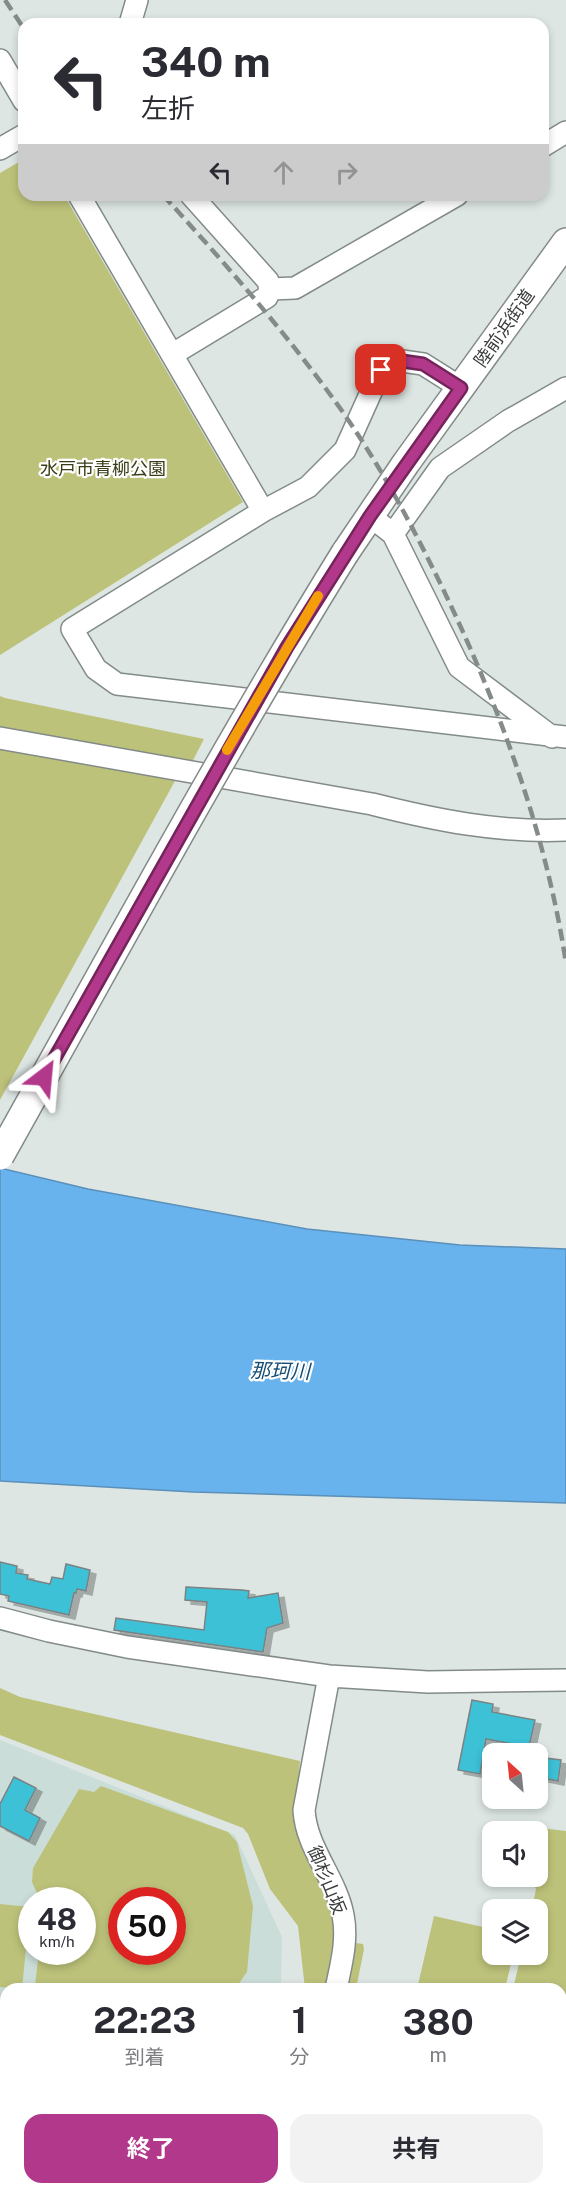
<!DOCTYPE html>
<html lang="ja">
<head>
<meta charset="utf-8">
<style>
	body { margin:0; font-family:"Public Sans","Noto Sans JP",sans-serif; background:#f2f2f3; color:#2b2b33; height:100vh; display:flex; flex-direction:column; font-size:22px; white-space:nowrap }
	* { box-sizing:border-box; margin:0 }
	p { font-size:20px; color:#7c7c81 }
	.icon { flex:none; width:33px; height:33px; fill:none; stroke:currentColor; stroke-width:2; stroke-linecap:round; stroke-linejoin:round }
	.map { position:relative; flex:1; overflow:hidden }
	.sheet { position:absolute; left:0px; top:1983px; width:567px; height:212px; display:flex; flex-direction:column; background:#fff; border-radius:18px 18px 0 0; box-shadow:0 3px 9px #0003 }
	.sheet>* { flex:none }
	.hud { position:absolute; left:18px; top:18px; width:531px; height:183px; border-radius:18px; box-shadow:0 3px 9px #0003; background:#fff; color:#2b2b33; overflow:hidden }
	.needle { width:39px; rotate:333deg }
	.fabs { position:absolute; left:482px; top:1743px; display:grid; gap:12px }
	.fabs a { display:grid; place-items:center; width:66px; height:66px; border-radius:12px; background:#fff; box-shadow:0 3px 9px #0003; font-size:30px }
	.speed { position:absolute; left:18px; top:1887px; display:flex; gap:12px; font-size:30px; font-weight:700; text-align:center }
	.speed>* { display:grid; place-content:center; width:78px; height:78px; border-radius:50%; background:#fff; box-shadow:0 3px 9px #0003; line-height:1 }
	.speed small { font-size:15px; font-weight:400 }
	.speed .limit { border:9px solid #d22; background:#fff; color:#111 }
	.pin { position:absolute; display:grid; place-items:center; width:51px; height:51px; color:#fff; margin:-26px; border-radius:12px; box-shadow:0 3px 9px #0006 }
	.me { position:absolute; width:66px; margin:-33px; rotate:29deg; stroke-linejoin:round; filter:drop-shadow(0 0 4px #0008) }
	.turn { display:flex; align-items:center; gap:21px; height:126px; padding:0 24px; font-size:27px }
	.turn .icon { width:78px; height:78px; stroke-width:2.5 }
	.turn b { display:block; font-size:42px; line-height:51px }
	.lanes { display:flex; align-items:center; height:57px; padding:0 24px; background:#0003; justify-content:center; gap:30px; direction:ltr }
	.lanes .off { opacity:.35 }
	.eta { display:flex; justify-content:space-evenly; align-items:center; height:102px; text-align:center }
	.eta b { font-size:36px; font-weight:700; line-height:42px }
	.button { display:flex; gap:12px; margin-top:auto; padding:12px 24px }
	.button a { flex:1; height:69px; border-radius:18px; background:#b2388b; color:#fff; font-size:24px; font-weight:700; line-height:69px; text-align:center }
	.button a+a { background:#f2f2f3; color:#2b2b33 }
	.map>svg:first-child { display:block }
	.built { fill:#cbddd8; fill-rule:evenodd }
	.green { fill:#bdc27a; fill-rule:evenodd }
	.water { fill:#68b3ee; stroke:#5a90b9; stroke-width:1.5 }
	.building { fill:#3ec1d7; stroke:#7a8284; stroke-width:1.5; filter:url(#shadow) }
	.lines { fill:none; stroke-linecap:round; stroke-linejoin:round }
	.minor-casing { stroke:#838b89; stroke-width:24 }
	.major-casing { stroke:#838b89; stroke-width:30 }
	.minor { stroke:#fff; stroke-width:21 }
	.major { stroke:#fff; stroke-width:27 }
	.rail { stroke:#858b89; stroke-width:4.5; stroke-dasharray:12 6; stroke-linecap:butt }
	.major-bridge-casing { stroke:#838b89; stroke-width:30; stroke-linecap:butt }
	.major-bridge { stroke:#fff; stroke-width:27 }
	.route-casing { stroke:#74245a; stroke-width:15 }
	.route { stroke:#b2388b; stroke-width:10 }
	.slow { stroke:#f59e0b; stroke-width:10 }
	.labels { text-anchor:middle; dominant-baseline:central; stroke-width:4.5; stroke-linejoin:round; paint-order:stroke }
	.street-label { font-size:18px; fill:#3a3d3c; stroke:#fff }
	.park-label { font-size:18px; fill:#3b3d17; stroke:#fff }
	.water-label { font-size:20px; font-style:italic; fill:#174e76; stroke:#fff }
</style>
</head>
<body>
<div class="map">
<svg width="566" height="2194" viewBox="0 0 566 2194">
	<defs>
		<filter id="shadow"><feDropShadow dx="6" dy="4" stdDeviation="0" flood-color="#0004"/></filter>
	</defs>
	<rect width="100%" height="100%" fill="#dde6e3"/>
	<path class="built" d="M0,1740l235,95 47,102 -1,52h-275v8h-6zM32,1900h50v52h-50zM122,1900h50v52h-50z
		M0,2035h6v153l15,1 -1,5h-20z
		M37,2189l411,-1v6h-412z"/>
	<path class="green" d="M24,159v36h40l179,307 -243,153v-482z
		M0,696l5,2 199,41 -15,29 -189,-34z
		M0,745l176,34 -176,321z
		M0,1688l20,9 280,64 -6,65 34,70 7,35 -10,58h-20l-7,-63 -28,-37 -22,-55 -5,-6 -243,-93z
		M101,1786l127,46 9,10 16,64 -6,66 -12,17h-143l-57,-4 4,-33h43v-52h-42l-8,-18 1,-14 46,-79 15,3zM122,1900h50v52h-50z
		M516,1825l50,6v188l-5,32v-62h-48l8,-34 16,-1v-44l-5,-1 4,-20 -8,-12 9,-1v-44l-31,-1z
		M0,1904l30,3 -8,82 -22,-2z
		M434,1916l58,13v25l21,1 -8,34h-88z
		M356,1943l7,1 1,5 -8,40h-12l8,-43z"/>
	<path class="water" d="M0,1168l88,21 219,40 153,16 106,4v254l-373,-11 -193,-11z"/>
	<path class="building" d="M0,1562l17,4 -1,7 12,2 -1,4 23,5 2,-7 11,2 3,-15 24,6 -4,21 -9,-2 -1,4h-2l-5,22 -61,-14 1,-5 -9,-2z
		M186,1587l56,3 7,1 -1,7 30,-5 5,30 -16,5 -4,24 -149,-22 2,-12 88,12 3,-28 -22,-2z
		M472,1700l21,4 -1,8 43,8 -6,27 -43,-8 -6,35 -22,-4z
		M537,1757l24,3 -3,21 -21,-4z
		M14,1777l22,11 -11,22 15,8 -11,23 -29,-15v-22z"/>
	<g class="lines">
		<g class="minor-casing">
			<path id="minor" d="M130,24l7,-24
				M0,60l24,41
				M543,146l23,-14
				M0,149l24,-14
				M79,195l184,316
				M270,289l25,-1 162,-93
				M173,354l94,-57 3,-8 -2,-8 -77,-86
				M461,388l-38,-24 -21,-3 -21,9 -36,80 -37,37 -45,24 -191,118 24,40 21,15 449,53
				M370,516l23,18 66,133 93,70
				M393,534l47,-66 68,-47 58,-33
				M0,738l372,66c63,16 128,29 194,26
				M0,1618l49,13 78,16 202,29 99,6 138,-2
				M329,1676l-25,134c2,38 32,68 39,105 5,25 -2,50 -7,74
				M0,2013h6
				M561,2108l5,2
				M463,2194v-6"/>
		</g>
		<g class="major-casing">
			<path id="major" d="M345,553l61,-90 160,-221"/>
		</g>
		<use href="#minor" class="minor"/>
		<use href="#major" class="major"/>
		<path class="rail" d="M5,0l19,29
			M163,195c59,65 117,131 169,202 44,60 79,126 111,192 57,119 103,244 123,374
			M561,2097l5,-19
			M531,2194l2,-6"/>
		<g class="major-bridge-casing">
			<path id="major-bridge" d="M0,1156c113,-202 223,-406 345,-603"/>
		</g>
		<use href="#major-bridge" class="major-bridge"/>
	</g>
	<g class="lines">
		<g class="route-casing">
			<path id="route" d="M44,1077l243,-430 83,-131 91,-128 -38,-24 -21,-3 -21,9"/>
		</g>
		<use href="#route" class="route"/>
		<path class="slow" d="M227,750l91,-154"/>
	</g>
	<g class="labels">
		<g class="street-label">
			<text transform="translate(504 328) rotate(-55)">陸前浜街道</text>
			<text transform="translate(327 1880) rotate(68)">御杉山坂</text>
		</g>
		<g class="park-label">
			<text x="103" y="468">水戸市青柳公園</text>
		</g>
		<g class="water-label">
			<text transform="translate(280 1371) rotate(1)">那珂川</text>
		</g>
	</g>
</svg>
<div class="fabs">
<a><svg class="needle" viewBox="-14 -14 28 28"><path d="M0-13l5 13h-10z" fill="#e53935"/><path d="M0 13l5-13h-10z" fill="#7c7c81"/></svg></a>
<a><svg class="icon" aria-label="sound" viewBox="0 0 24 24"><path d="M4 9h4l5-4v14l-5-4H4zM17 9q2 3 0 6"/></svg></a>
<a><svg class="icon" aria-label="layers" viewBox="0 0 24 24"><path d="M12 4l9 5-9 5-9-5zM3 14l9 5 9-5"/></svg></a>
</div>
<div class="speed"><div>48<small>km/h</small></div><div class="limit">50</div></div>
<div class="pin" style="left:381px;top:370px;background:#d93025"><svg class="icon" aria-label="arrive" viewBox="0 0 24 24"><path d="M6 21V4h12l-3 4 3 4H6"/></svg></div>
<svg class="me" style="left:44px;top:1077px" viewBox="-20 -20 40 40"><path d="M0-17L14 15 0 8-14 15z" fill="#b2388b" stroke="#fff" stroke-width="4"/></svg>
<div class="hud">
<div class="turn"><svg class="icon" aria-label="left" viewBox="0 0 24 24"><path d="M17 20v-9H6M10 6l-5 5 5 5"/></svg><div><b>340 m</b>左折</div></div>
<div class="lanes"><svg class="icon" aria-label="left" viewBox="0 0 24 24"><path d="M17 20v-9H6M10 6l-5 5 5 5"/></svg><svg class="icon off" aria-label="ahead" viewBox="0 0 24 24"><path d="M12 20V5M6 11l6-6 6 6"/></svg><svg class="icon off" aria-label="right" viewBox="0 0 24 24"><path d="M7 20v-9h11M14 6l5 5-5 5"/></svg></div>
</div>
<section class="sheet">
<div class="eta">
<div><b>22:23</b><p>到着</p></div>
<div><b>1</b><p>分</p></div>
<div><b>380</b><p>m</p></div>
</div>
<div class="button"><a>終了</a><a>共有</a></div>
</section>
</div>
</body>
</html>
